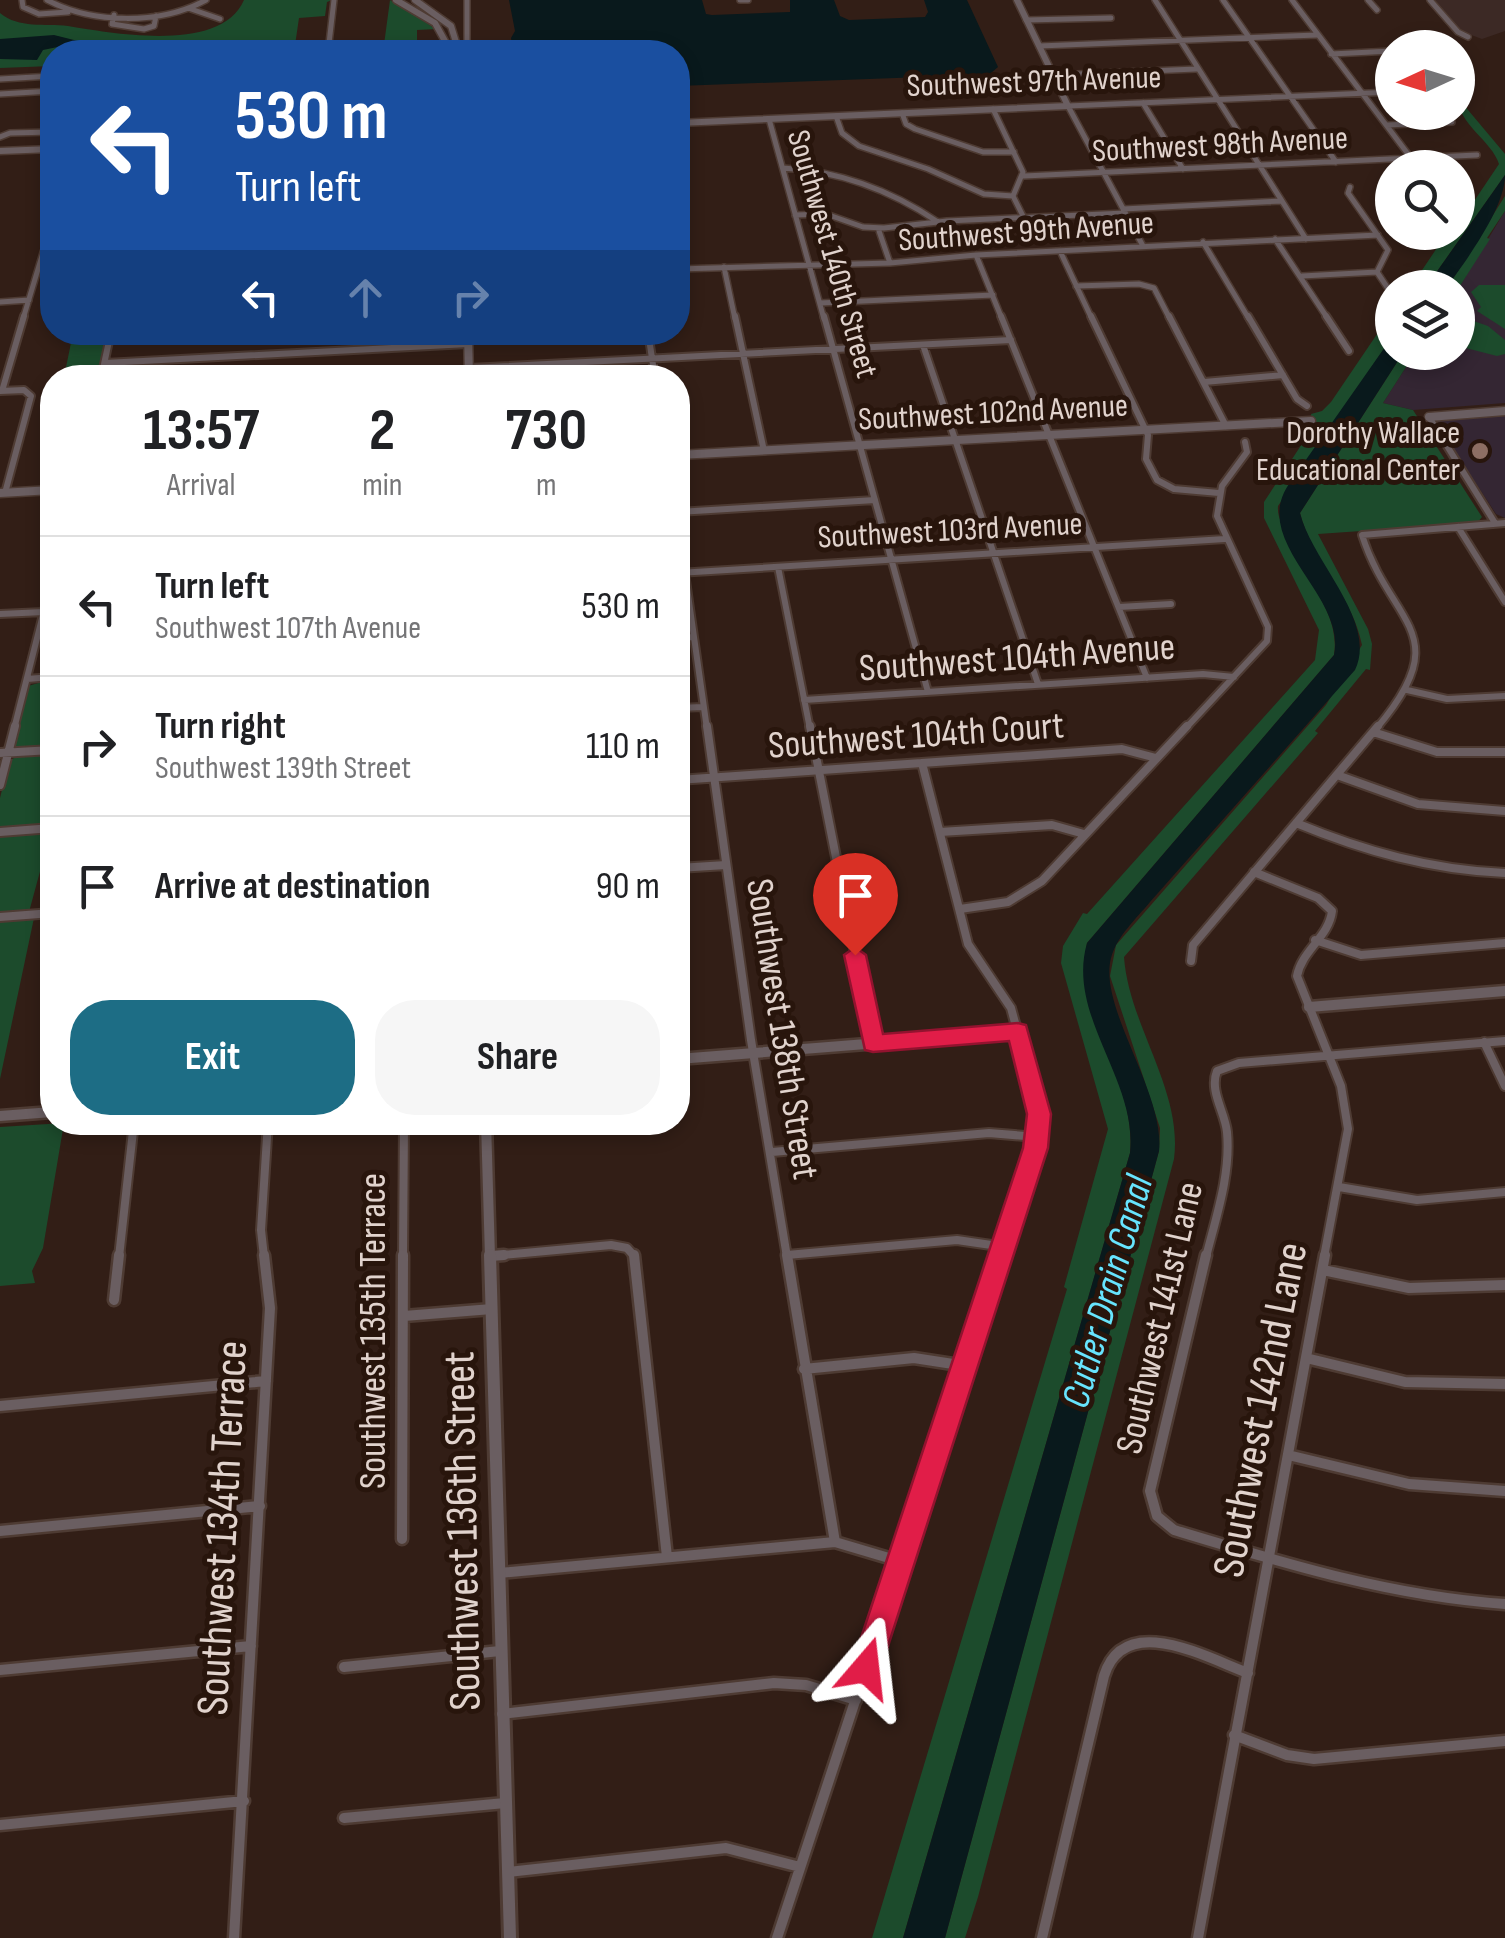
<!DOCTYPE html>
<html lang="en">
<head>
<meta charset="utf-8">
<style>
	body { margin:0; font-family:"Sofia Sans Condensed",sans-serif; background:#f6f6f6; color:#202124; height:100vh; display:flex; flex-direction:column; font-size:38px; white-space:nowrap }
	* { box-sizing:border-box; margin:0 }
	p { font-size:32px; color:#757577 }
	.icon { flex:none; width:55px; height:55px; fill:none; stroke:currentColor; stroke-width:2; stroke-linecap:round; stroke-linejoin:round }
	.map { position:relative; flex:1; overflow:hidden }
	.side { position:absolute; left:40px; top:365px; width:650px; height:770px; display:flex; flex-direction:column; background:#fff; border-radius:40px; box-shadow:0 5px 15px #0003 }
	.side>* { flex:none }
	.top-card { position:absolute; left:40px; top:40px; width:650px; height:305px; border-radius:40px; box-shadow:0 5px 15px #0003; background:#1a4fa0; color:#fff; overflow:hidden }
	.needle { width:65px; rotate:266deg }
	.tools { position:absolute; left:1375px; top:30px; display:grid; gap:20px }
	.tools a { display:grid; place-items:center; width:100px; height:100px; border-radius:50%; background:#fff; box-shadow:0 5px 15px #0003; font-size:50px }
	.pin { position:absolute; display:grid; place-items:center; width:85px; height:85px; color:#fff; margin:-102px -42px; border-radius:50% 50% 50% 0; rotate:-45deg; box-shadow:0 0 10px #0007 }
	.pin .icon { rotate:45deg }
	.me { position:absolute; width:110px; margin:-55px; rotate:17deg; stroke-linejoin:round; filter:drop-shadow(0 0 8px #0008) }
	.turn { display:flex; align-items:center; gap:35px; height:210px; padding:0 30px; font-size:45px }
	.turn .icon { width:130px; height:130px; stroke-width:2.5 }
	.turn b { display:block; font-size:70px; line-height:85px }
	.lanes { display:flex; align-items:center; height:95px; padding:0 30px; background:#0003; justify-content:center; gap:50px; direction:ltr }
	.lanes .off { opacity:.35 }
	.eta { display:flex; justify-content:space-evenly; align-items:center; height:170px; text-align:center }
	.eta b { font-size:60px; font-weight:700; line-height:70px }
	.cta { display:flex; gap:20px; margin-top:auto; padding:20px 30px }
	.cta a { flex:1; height:115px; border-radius:40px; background:#1d6d85; color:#fff; font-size:40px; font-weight:700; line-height:115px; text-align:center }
	.cta a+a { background:#f6f6f6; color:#202124 }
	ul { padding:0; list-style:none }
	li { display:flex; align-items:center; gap:30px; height:140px; padding:0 30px; border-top:2px solid #e0e0e0 }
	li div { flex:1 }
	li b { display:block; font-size:38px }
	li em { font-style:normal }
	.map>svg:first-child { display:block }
	.education { fill:#342633 }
	.medical { fill:#3c2925 }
	.green { fill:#1c4b2c }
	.water { fill:#09191c }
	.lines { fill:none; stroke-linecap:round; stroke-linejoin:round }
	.minor-far3-casing { stroke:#4e3b33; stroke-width:8 }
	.minor-far2-casing { stroke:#4e3b33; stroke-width:10 }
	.minor-far1-casing { stroke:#4e3b33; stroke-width:12 }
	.minor-casing { stroke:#4e3b33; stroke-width:15 }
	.tertiary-far3-casing { stroke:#4e3b33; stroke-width:9 }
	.tertiary-far2-casing { stroke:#4e3b33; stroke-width:11 }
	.tertiary-far1-casing { stroke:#4e3b33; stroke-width:15 }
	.tertiary-casing { stroke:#4e3b33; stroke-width:18 }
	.minor-far3 { stroke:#6a5e61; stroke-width:5 }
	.minor-far2 { stroke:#6a5e61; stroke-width:6 }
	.minor-far1 { stroke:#6a5e61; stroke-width:8 }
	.minor { stroke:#6a5e61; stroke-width:10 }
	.tertiary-far3 { stroke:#6a5e61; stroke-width:6 }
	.tertiary-far2 { stroke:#6a5e61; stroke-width:8 }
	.tertiary-far1 { stroke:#6a5e61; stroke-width:10 }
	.tertiary { stroke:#6a5e61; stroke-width:12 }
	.route { fill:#e11d48; stroke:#92132f; stroke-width:2.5 }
	.education-dot { fill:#8d6e63; stroke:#28150c; stroke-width:4 }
	.labels { text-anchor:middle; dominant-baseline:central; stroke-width:10; stroke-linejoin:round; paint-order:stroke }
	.far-street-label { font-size:32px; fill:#e1d3cd; stroke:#28150c }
	.far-poi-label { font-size:32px; fill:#e1d3cd; stroke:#28150c; text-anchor:end }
	.street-label { font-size:38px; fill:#e1d3cd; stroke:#28150c }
	.water-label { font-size:40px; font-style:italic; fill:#67e4fe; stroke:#28150c }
	.near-street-label { font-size:45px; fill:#e1d3cd; stroke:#28150c }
</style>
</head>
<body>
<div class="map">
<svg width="1505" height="1938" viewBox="0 0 1505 1938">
	<rect width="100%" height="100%" fill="#321e16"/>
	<path class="education" d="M1505,211v192l-92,7 -30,-7 32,-50 43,-1v-63z
		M1505,416v102l-9,-4 -61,-93z"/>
	<path class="medical" d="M1435,0h70v31l-23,8 -19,-7z"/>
	<path class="green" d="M244,0h88l-5,2 -2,14 -26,2 -5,34h-242v14l-52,2v-55c19,16 45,10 68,13 43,7 153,28 176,-26z
		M390,0l46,29 -19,1v22h-34z
		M1458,98l47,56v21l-79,112 -16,1 37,-55 11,-1v-7l41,-61c-7,-23 -41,-40 -41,-66z
		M1505,196v15l-18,27 3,1 -32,50 -11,-1z
		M1479,285h26v44l-28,-18 4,-4 -10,-15z
		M1392,312v25l-114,169c-1,12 5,19 9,30 13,40 54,74 47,119l-247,288c-13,80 50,135 43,210l-227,785h-31l195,-649 -3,-2 44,-158 -47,-166 2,-17 20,-33 4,1 228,-254 4,-30 -55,-112v-16l49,-75 -2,-13 11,-3 9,-9z
		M1459,316l29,10 17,14v14l-8,2 -39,-10z
		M73,333h36l-11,44h-34z
		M1403,353h12l-32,50 30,7 69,107 -5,6 -159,11 50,95 4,15 -2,26 -4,-1 -51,62 3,2 -194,224c5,69 59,133 50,202l-196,738 -13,41h-20l214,-787 1,-23 -50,-152 6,-31 210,-240 36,-60c-9,-48 -50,-84 -62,-132z
		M52,679v68l-35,1 -3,-6 14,-56z
		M52,752v74l-52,2v-30l9,-37 12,-7z
		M51,831l-22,81 -29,2v-79z
		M34,918l-34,161v-159z
		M64,1123l-21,125 -11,23 3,12 -35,3v-159z"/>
	<path class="water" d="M509,0h193l4,14 6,1 78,-3v-12h44l6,16 9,4 76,-3 3,-5 -4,-12h43l31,67 -7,6 -15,2 -298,11v-34h-165l-2,-14 4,-7z
		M54,35l28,7 -39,8 -6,10 -37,-1v-20z
		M1505,175c0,33 -38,84 -58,112h-21z
		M1392,337v15l11,1 -103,160c12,49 78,108 55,157l-205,232c-14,17 -33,34 -39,56 -13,50 54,134 48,193l-214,787h-42l227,-785c8,-73 -64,-137 -43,-210l247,-288c13,-60 -85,-112 -45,-171z"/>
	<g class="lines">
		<g class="minor-far3-casing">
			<path id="minor-far3" d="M22,0l1,7 16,7 29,-2
				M47,0c46,24 113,25 159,0
				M467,0v52
				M740,0h8
				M1155,0l151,239
				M1223,0l113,162
				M1292,0l119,158
				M1368,0l9,10
				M1430,0l28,32 10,5
				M191,9l29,10
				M114,15l-2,9 32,5 10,-3 2,-10
				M1026,20l85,-2
				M1039,46l278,-11
				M328,52l6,-52
				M1331,54l61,-3
				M1053,75l143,-6
				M0,79l52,-3
				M0,94l52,-3
				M1143,103l40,66
				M993,109l30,63 -10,24 11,22
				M902,113l4,11 9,5 68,23h31
				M836,116l6,17 17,13 69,23 56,25 29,2
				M769,119l55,200
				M1387,125l65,-3
				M0,137l10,-4 42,-1
				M783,168c56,3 109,23 155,54
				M1024,176l453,-21
				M1350,187l-2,6 40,57 -11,22 14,21
				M52,193v4
				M1123,209l159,-8
				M795,215l31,-1 37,13 21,1 63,-7 178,-8
				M878,228l12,35
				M1275,239l53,80
				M1203,242l46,77
				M1143,246l-75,-140 324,-14
				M1060,251l32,68
				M976,255l26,64
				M724,267l11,52
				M678,269l212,-6 86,-8 402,-20
				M1302,276l75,-4
				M1076,286l63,-2 15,4 16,31
				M0,302l29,-2
				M820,303l173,-8
				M23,319l28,-93"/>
		</g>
		<g class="minor-far2-casing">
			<path id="minor-far2" d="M735,316l29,135
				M824,316l104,376
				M1001,316l146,362
				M1091,316l57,119 -2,24 11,21 17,9 45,4
				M1169,316l57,110
				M1248,316l49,83 10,7
				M1326,316l23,35
				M648,332l7,46
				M923,345l115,339
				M105,363l363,-19
				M469,368l542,-28
				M101,378l10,-46
				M1204,382l79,-7
				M0,391l24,-1 7,6 -26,97
				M2,391l22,-75
				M1429,417l66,106
				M678,512l197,-12
				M678,524l29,205
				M1458,527l47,75
				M778,567l32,162
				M678,573l547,-34
				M1119,607l52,-3
				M0,614l44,-2
				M678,638l16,-1
				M27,679l25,-2
				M1407,690l40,9 58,-3
				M804,700l399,-26 31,3
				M678,708l25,-1
				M14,729l38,-150
				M1185,729l82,-88 1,-14 -51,-111 5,-30 25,-34 -2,-10
				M1376,729c82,-97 15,-103 -14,-194l143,-12"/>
		</g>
		<g class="minor-far1-casing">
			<path id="minor-far1" d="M707,726l44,314 36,217
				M810,726l63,318
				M1373,732l64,20h68
				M0,753l52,-3
				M922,763l46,181 43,64 27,99 -3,42 -33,108
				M1337,775l81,29 87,7
				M678,780l444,-31 34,9
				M0,785l15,-59
				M1296,823c68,28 135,47 209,50
				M0,832l52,-4
				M940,832l112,-7 32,9
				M678,868l48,-3
				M1254,872l64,26 14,13c-3,26 -30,39 -35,65l44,110 7,43 -24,128
				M960,909l48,-7 34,-21 145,-155
				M0,917l52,-4
				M1315,940l46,15 144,-12
				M1191,961l2,-16 185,-219
				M1484,1042l21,44
				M772,1152l217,-19 49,4
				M1339,1187l78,13 88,-8
				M787,1255l170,-15 48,7
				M491,1256l120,-11 16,3 8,9
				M119,1257l15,-135
				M264,1257l-3,-27 7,-108
				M403,1257l1,-135
				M1206,1257c10,-40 25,-83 21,-125 -2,-20 -18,-41 -10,-61l22,-8 266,-22"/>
		</g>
		<g class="minor-casing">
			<path id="minor" d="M634,1255l33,302
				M787,1255l48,287
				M1206,1255l-56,236 7,25 17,14c109,33 216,66 331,74
				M491,1256l13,-1
				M1323,1270l86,18 96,-3
				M114,1300l5,-45
				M404,1316l88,-7
				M1306,1358l99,24 100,2
				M804,1369l110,-11 52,8
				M0,1406l266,-25
				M1288,1455l121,29 96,7
				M0,1531l260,-25
				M402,1539l1,-284
				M499,1573l336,-31 64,19
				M344,1667l156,-16
				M0,1670l251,-24
				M502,1714l272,-31 32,2 50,15
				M1234,1735l53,20 27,4 191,-18
				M344,1818l161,-15
				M0,1825l244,-24
				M508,1872l218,-24 74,19
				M234,1938l36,-630 -6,-53
				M777,1938l225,-683
				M1042,1938l62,-262c20,-65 101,-19 144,-3
				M1198,1938l127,-683"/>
		</g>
		<g class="tertiary-far3-casing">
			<path id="tertiary-far3" d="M396,0l39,23 16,29
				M415,0l36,26 8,26
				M678,123l390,-17 -51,-106
				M0,151l52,-2"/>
		</g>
		<g class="tertiary-far2-casing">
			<path id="tertiary-far2" d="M468,332l1,46
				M1429,417l76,-6
				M678,455l633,-34
				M0,493l52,-3"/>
		</g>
		<g class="tertiary-far1-casing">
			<path id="tertiary-far1" d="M1309,1007l196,-16
				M678,1059l340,-27
				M0,1116l52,-4
				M486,1122l4,135"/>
		</g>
		<g class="tertiary-casing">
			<path id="tertiary" d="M490,1255l20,683"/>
		</g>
		<use href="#minor-far3" class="minor-far3"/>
		<use href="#minor-far2" class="minor-far2"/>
		<use href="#minor-far1" class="minor-far1"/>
		<use href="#minor" class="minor"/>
		<use href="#tertiary-far3" class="tertiary-far3"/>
		<use href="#tertiary-far2" class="tertiary-far2"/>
		<use href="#tertiary-far1" class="tertiary-far1"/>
		<use href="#tertiary" class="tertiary"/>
	</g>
	<path class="route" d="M855,947l11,8 17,79 135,-11 8,2 25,89 -3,34 -167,520 -4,11 -11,4 -11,-4 -4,-11 172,-520 4,-34 -18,-73 -136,11 -8,-2 -21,-95z"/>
	<circle class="education-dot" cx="1480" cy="451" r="10"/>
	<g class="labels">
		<g class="far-street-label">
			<text transform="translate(1034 82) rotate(-2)">Southwest 97th Avenue</text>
			<text transform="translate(1220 145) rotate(-3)">Southwest 98th Avenue</text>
			<text transform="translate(1026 232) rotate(-4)">Southwest 99th Avenue</text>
			<text transform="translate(832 254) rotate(74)">Southwest 140th Street</text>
			<text transform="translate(993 413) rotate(-3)">Southwest 102nd Avenue</text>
			<text transform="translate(950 531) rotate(-3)">Southwest 103rd Avenue</text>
		</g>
		<g class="far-poi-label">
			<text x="1460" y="433">Dorothy Wallace<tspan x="1460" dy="37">Educational Center</tspan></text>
		</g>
		<g class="street-label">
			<text transform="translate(1017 658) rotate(-4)">Southwest 104th Avenue</text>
			<text transform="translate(916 736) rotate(-4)">Southwest 104th Court</text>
			<text transform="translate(782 1029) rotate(81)">Southwest 138th Street</text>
			<text transform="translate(1160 1318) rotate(-77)">Southwest 141st Lane</text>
			<text transform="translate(373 1331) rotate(-90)">Southwest 135th Terrace</text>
		</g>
		<g class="water-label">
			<text transform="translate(1108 1292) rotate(-74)">Cutler Drain Canal</text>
		</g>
		<g class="near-street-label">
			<text transform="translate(1261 1410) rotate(-79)">Southwest 142nd Lane</text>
			<text transform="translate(223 1528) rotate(-87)">Southwest 134th Terrace</text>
			<text transform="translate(463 1531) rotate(-91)">Southwest 136th Street</text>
		</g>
	</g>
</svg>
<div class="tools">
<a><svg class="needle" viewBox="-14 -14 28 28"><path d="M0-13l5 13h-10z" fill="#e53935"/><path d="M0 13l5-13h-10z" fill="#757577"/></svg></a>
<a><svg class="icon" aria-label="search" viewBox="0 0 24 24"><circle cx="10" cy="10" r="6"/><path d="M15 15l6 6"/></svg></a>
<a><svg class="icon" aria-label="layers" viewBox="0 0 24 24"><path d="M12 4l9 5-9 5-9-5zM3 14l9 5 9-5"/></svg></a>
</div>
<div class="pin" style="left:855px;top:955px;background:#d93025"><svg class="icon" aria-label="arrive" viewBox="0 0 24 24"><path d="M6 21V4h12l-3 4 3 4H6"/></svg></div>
<svg class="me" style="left:866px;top:1668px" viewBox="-20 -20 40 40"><path d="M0-17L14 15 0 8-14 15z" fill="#e11d48" stroke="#fff" stroke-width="4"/></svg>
<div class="top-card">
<div class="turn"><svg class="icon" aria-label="left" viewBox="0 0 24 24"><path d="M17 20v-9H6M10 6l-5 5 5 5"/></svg><div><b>530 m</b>Turn left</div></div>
<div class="lanes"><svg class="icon" aria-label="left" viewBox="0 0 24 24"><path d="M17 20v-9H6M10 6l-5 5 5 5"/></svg><svg class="icon off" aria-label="ahead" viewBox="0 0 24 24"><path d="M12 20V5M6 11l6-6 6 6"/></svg><svg class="icon off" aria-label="right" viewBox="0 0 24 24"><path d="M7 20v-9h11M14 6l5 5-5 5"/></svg></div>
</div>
<section class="side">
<div class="eta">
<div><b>13:57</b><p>Arrival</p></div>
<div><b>2</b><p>min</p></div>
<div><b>730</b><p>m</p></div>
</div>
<ul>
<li><svg class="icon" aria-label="left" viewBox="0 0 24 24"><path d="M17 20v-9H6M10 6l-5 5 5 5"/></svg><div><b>Turn left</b><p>Southwest 107th Avenue</p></div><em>530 m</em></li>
<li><svg class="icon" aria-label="right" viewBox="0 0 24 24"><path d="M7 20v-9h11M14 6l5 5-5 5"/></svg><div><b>Turn right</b><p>Southwest 139th Street</p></div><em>110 m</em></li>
<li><svg class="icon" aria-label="arrive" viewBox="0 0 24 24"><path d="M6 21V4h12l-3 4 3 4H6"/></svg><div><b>Arrive at destination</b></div><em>90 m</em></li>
</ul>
<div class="cta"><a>Exit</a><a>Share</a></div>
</section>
</div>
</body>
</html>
